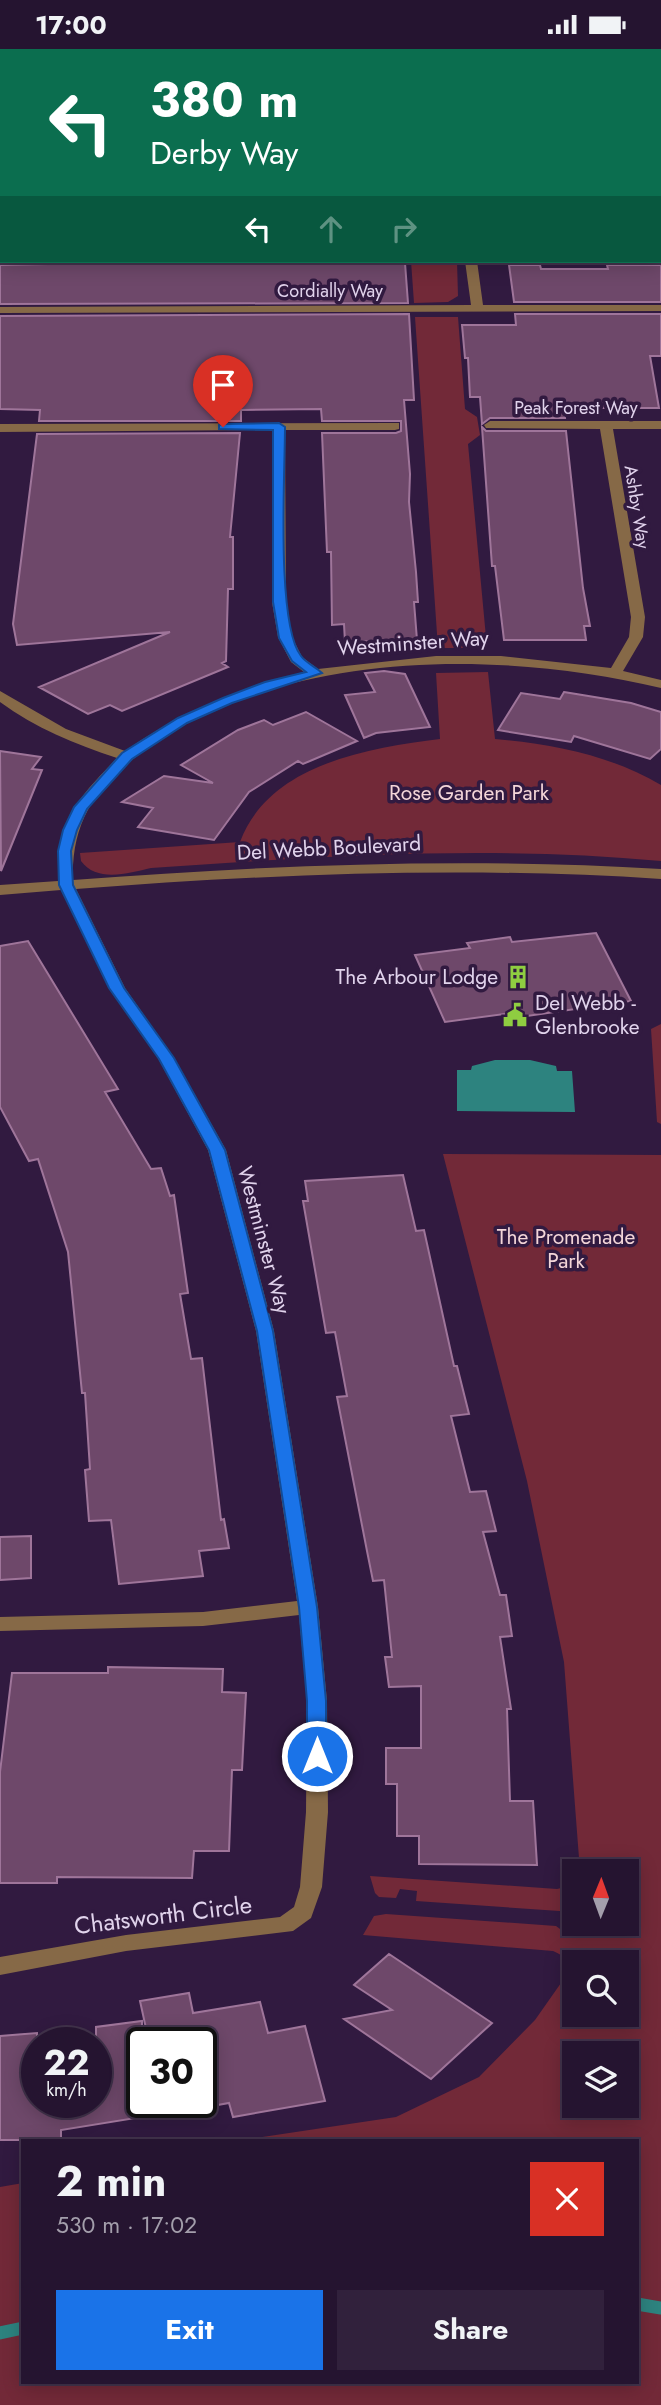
<!DOCTYPE html>
<html lang="en">
<head>
<meta charset="utf-8">
<style>
	body { margin:0; font-family:Jost,sans-serif; background:#31213c; color:#f1f3f6; height:100vh; display:flex; flex-direction:column; font-size:26px; white-space:nowrap }
	* { box-sizing:border-box; margin:0 }
	p { font-size:23px; color:#a39eab }
	.icon { flex:none; width:38px; height:38px; fill:none; stroke:currentColor; stroke-width:2; stroke-linecap:round; stroke-linejoin:round }
	.map { position:relative; flex:1; overflow:hidden }
	.drawer { position:absolute; left:21px; top:2090px; width:618px; height:245px; display:flex; flex-direction:column; background:#251430; border-radius:0px; box-shadow:0 4px 18px #0003,0 0 0 2px #42334c }
	.drawer>* { flex:none }
	.guide { position:absolute; left:0px; top:0px; width:662px; height:214px; box-shadow:0 4px 18px #0003,0 0 0 2px #42334c; background:#0b6e4f; color:#fff; overflow:hidden }
	.needle { width:46px; rotate:1deg }
	.controls { position:absolute; left:562px; top:1810px; display:grid; gap:14px }
	.controls a { display:grid; place-items:center; width:77px; height:77px; border-radius:0px; background:#251430; box-shadow:0 4px 18px #0003,0 0 0 2px #42334c; font-size:35px }
	.speed { position:absolute; left:21px; top:1978px; display:flex; gap:14px; font-size:35px; font-weight:700; text-align:center }
	.speed>* { display:grid; place-content:center; width:91px; height:91px; border-radius:50%; background:#251430; box-shadow:0 4px 18px #0003,0 0 0 2px #42334c; line-height:1 }
	.speed small { font-size:18px; font-weight:400 }
	.speed .limit { border:4px solid #111; border-radius:10px; background:#fff; color:#111 }
	.pin { position:absolute; display:grid; place-items:center; width:60px; height:60px; color:#fff; margin:-72px -30px; border-radius:50% 50% 50% 0; rotate:-45deg; box-shadow:0 0 7px #0007 }
	.pin .icon { rotate:45deg }
	.me { position:absolute; width:77px; margin:-38px; rotate:0deg; stroke-linejoin:round; filter:drop-shadow(0 0 5px #0008) }
	.turn { display:flex; align-items:center; gap:24px; height:147px; padding:0 35px; font-size:32px }
	.turn .icon { width:91px; height:91px; stroke-width:2.5 }
	.turn b { display:block; font-size:49px; line-height:60px }
	.lanes { display:flex; align-items:center; height:66px; padding:0 35px; background:#0003; justify-content:center; gap:35px; direction:ltr }
	.lanes .off { opacity:.35 }
	.round { display:grid; place-items:center; flex:none; width:74px; height:74px; border-radius:0px; background:#31213c }
	.overview { display:flex; align-items:center; justify-content:space-between; height:119px; padding:0 35px }
	h1 { font-size:42px; font-weight:700; line-height:52px }
	.button { display:flex; gap:14px; margin-top:auto; padding:14px 35px }
	.button a { flex:1; height:80px; border-radius:0px; background:#1a73e8; color:#fff; font-size:28px; font-weight:700; line-height:80px; text-align:center }
	.button a+a { background:#31213c; color:#f1f3f6 }
	.status { display:flex; justify-content:space-between; align-items:center; height:49px; padding:0 35px; background:#251430; direction:ltr }
	.status svg { height:19px; fill:currentColor }
	.map>svg:first-child { display:block }
	.green { fill:#722938; fill-rule:evenodd }
	.water { fill:#2d837f }
	.lines { fill:none; stroke-linecap:round; stroke-linejoin:round }
	.stream { stroke:#2d837f; stroke-width:13 }
	.building { fill:#6e486a; stroke:#9f759a; stroke-width:2 }
	.minor { fill:#866947; fill-rule:evenodd }
	.route { fill:#1a73e8; stroke:#114b97; stroke-width:2 }
	.labels { text-anchor:middle; dominant-baseline:central; stroke-width:7; stroke-linejoin:round; paint-order:stroke }
	.far-street-label { font-size:18px; fill:#e1d3ec; stroke:#311a40 }
	.street-label { font-size:21px; fill:#e1d3ec; stroke:#311a40 }
	.park-label { font-size:21px; fill:#f3d5d8; stroke:#311a40 }
	.poi-label { font-size:21px; fill:#e1d3ec; stroke:#311a40; text-anchor:end }
	.near-street-label { font-size:24px; fill:#e1d3ec; stroke:#311a40 }
</style>
</head>
<body>
<div class="status"><b>17:00</b><svg viewBox="0 0 49 12"><path d="M0 12V9h3v3zM5 12V6h3v6zM10 12V3h3v9zM15 12V0h3v12zM26 1h20v11H26zM47 4h2v5h-2z"/></svg></div>
<div class="map">
<svg width="661" height="2356" viewBox="0 0 661 2356">
	<rect width="100%" height="100%" fill="#311a40"/>
	<path class="green" d="M411,212h46l1,35 -10,6 -34,1z
		M415,268h43l7,92 12,8 3,18 -12,9 19,204h-49z
		M488,623l7,67c58,5 115,16 166,46v76c-170,-16 -340,-5 -510,7 -22,5 -54,15 -70,-7l-1,-8 160,-11c29,-78 128,-94 200,-103l-4,-66z
		M661,975v100l-4,-2 -6,-93z
		M443,1105l218,1v1250h-661v-218l23,-4v199h614v-242h-395l154,-23 83,-40 56,-57 33,-47c2,-11 -5,-18 -15,-22l-190,-16 11,-19 12,-2 170,12 15,11 1,-8 45,2 -4,-8h13v-52h-46l-16,-209 -37,-181zM574,1913h52v52h-52zM574,2004h52v52h-52z
		M370,1827l187,13 17,-4v27l-158,-11 1,-10 -17,-2 -4,9 -17,-1 -4,-4z"/>
	<path class="water" d="M495,1011h35l26,6 1,5h15l3,41 -118,-1v-41h14l1,-4z"/>
	<g class="lines">
		<path class="stream" d="M637,2255l24,4
			M0,2284l23,-5"/>
	</g>
	<path class="building" d="M97,214h308l3,40 -408,1v-39z
		M509,216h31l1,4h67l-1,-4h54v37h-147z
		M409,265l5,86h-10l6,74 -1,28 7,70 2,30h-4l3,38 -72,2 -1,-18 -12,1 -1,-73h-4l-5,-119h74l5,-2v-10h-79l-1,-12 -80,1v11h-202l1,-11 -40,-1v-93z
		M515,265h146v42h-11l9,52h-95l1,10h-75l-8,6 -2,-27h-10l-2,-39h-3l-3,-33h54z
		M482,378l4,4h80l17,157 7,38h-6l2,14h-82l-9,-74h-3z
		M240,384l-10,104h3v52h-5l-2,72 -4,2 6,4 -106,44 -12,-6 -22,9 -49,-27 131,-55 -153,13 -4,-21 24,-190z
		M384,622l21,3 25,53 -54,6 -12,5 -19,-43 30,-3 -10,-19z
		M564,643l67,11 30,9v37l-11,10 -76,-23 -3,6 -73,-12 23,-37 39,6z
		M306,663l51,29 -54,23 -5,-3 -49,31 -35,48 -76,-13 15,-19 -31,-6 42,-26 49,7 -32,-18 57,-35 26,-10 9,5z
		M0,702l41,6 -9,12 10,1 -41,101z
		M596,884l35,68 -125,18 -2,-5 -59,8 -30,-67 55,-7 -3,-5 43,-6 2,5z
		M28,892l90,148 -13,3 46,77 10,-1 9,28 4,-1 14,98 -8,1 11,65 11,-1 19,162 3,-1 5,29 -30,3 4,25 -84,8 -8,-64 -22,1 -4,-51 5,-1 -5,-76h-3l-14,-141 -30,-93 -9,2 -29,-54v-161z
		M403,1126l13,56 8,-1 30,136h3l12,48 -18,2 19,76 16,-1 10,40 -13,1 17,63h6l6,41 -12,1 11,72h-4l3,92h23l4,64 -118,-1v-28h-22v-52h-11v-36h35v-62l-32,1 -4,-30h7l-8,-77 -11,1 -6,-30 -30,-154 10,-1 -12,-64 -9,1 -23,-132h5l-3,-20z
		M31,1487v42l-31,2v-43z
		M108,1618l115,2 -1,23 24,1 -4,77h-10l-3,81h-35l-2,27 -135,-1v6h-57v-111l12,-99h96z
		M389,1905l103,69 -61,56 -87,-60 48,-9 -38,-25z
		M189,1944l4,20 67,-11 8,31 37,-7 20,75 -92,16 -4,-14 -28,5v-66h-52l-9,-41z
		M142,1972v96l-81,13v10h-61v-104l37,-3v69h59v-75z"/>
	<g class="lines">
		<path class="minor" d="M111,0h11l1,2h-11z
			M378,0h13l1,2h-13z
			M660,54h1v6h-1z
			M660,150h1v6h-1z
			M0,153h2v6h-2z
			M465,212h12l6,44h178v6l-661,2v-6l471,-2z
			M490,372h171v8h-48l32,188 -2,20 -20,34 38,9v8c-159,-38 -370,-39 -509,57 -51,36 -81,71 -79,135 197,-15 392,-23 588,-11v10c-196,-13 -390,-5 -585,10l49,99 49,70 52,92 48,181 44,276 9,94 1,111 -6,75 -11,31 -18,13 -167,20 -126,24v-18l126,-22 154,-18 14,-10 6,-20 6,-75 1,-111 -8,-86 -96,11 -203,5v-14l203,-5 94,-11 -41,-270 -48,-181 -50,-92 -49,-70 -48,-98 -61,5v-10l58,-4c-1,-62 19,-81 59,-123 -42,-14 -82,-30 -117,-56v-11l66,38 59,22c56,-39 114,-62 179,-79l-13,-10 -13,-25 -6,-35 1,-172 -273,2v-8l399,-1v6l-4,1h-110l1,172 6,35 10,20 16,12 118,-13h65l110,12 18,-31 2,-20 -31,-188 -114,-1 -2,-3z"/>
	</g>
	<path class="route" d="M223,375l56,-1 6,4c0,46 -9,197 16,229 5,7 15,11 21,17l-90,30 -45,20 -55,36 -45,50 -10,21 -6,21 2,34 51,103 50,70 51,92 48,181 44,276 9,94v55l-2,5h-14l-3,-5v-55l-8,-94 -42,-276 -48,-181 -50,-91 -50,-71 -50,-103 -1,-34 5,-21 11,-23 48,-54 56,-35 45,-20 42,-16 41,-10 -14,-11 -13,-23 -6,-36v-172l-54,-1v-4z"/>
	<defs>
		<g id="building-bare" transform="scale(1.89)"><path d="M-4-6H4V6H1V3H-1V6H-4ZM-2.5-4.3h1.7v1.8h-1.7ZM.8-4.3h1.7v1.8H.8ZM-2.5-1h1.7V.8h-1.7ZM.8-1h1.7V.8H.8Z" fill="#8fcd41" stroke="#311a40" stroke-width="2.5" paint-order="stroke"/></g>
		<g id="civic-bare" transform="scale(1.89)"><path d="M-.6-6.5H3V-4.5H.6V-3L4-1V1h2V6H-6V1h2V-1L-.6-3ZM-1.2 2.5V6h2.4V2.5Z" fill="#8fcd41" stroke="#311a40" stroke-width="2.5" paint-order="stroke"/></g>
	</defs>
	<g fill-rule="evenodd">
		<use href="#building-bare" x="518" y="928"/>
		<use href="#civic-bare" x="515" y="966"/>
	</g>
	<g class="labels">
		<g class="far-street-label">
			<text x="330" y="242">Cordially Way</text>
			<text x="576" y="359">Peak Forest Way</text>
			<text transform="translate(637 458) rotate(81)">Ashby Way</text>
		</g>
		<g class="street-label">
			<text transform="translate(413 594) rotate(-4)">Westminster Way</text>
			<text transform="translate(329 799) rotate(-3)">Del Webb Boulevard</text>
			<text transform="translate(264 1191) rotate(75)">Westminster Way</text>
		</g>
		<g class="park-label">
			<text x="469" y="744">Rose Garden Park</text>
			<text x="566" y="1188">The Promenade<tspan x="566" dy="24">Park</tspan></text>
		</g>
		<g class="poi-label">
			<text x="498" y="928">The Arbour Lodge</text>
			<text x="535" y="954" text-anchor="start">Del Webb -<tspan x="535" dy="24">Glenbrooke</tspan></text>
		</g>
		<g class="near-street-label">
			<text transform="translate(163 1866) rotate(-7)">Chatsworth Circle</text>
		</g>
	</g>
</svg>
<div class="controls">
<a><svg class="needle" viewBox="-14 -14 28 28"><path d="M0-13l5 13h-10z" fill="#e53935"/><path d="M0 13l5-13h-10z" fill="#a39eab"/></svg></a>
<a><svg class="icon" aria-label="search" viewBox="0 0 24 24"><circle cx="10" cy="10" r="6"/><path d="M15 15l6 6"/></svg></a>
<a><svg class="icon" aria-label="layers" viewBox="0 0 24 24"><path d="M12 4l9 5-9 5-9-5zM3 14l9 5 9-5"/></svg></a>
</div>
<div class="speed"><div>22<small>km/h</small></div><div class="limit">30</div></div>
<div class="pin" style="left:223px;top:378px;background:#d93025"><svg class="icon" aria-label="arrive" viewBox="0 0 24 24"><path d="M6 21V4h12l-3 4 3 4H6"/></svg></div>
<svg class="me" style="left:317px;top:1707px" viewBox="-20 -20 40 40"><circle r="17" fill="#1a73e8" stroke="#fff" stroke-width="3"/><path d="M0-11L8 9 0 5-8 9z" fill="#fff"/></svg>
<div class="guide">
<div class="turn"><svg class="icon" aria-label="left" viewBox="0 0 24 24"><path d="M17 20v-9H6M10 6l-5 5 5 5"/></svg><div><b>380 m</b>Derby Way</div></div>
<div class="lanes"><svg class="icon" aria-label="left" viewBox="0 0 24 24"><path d="M17 20v-9H6M10 6l-5 5 5 5"/></svg><svg class="icon off" aria-label="ahead" viewBox="0 0 24 24"><path d="M12 20V5M6 11l6-6 6 6"/></svg><svg class="icon off" aria-label="right" viewBox="0 0 24 24"><path d="M7 20v-9h11M14 6l5 5-5 5"/></svg></div>
</div>
<section class="drawer">
<div class="overview"><div><h1>2 min</h1><p>530 m · 17:02</p></div><a class="round" style="background:#d93025;color:#fff"><svg class="icon" aria-label="close" viewBox="0 0 24 24"><path d="M6 6l12 12M18 6L6 18"/></svg></a></div>
<div class="button"><a>Exit</a><a>Share</a></div>
</section>
</div>
</body>
</html>
